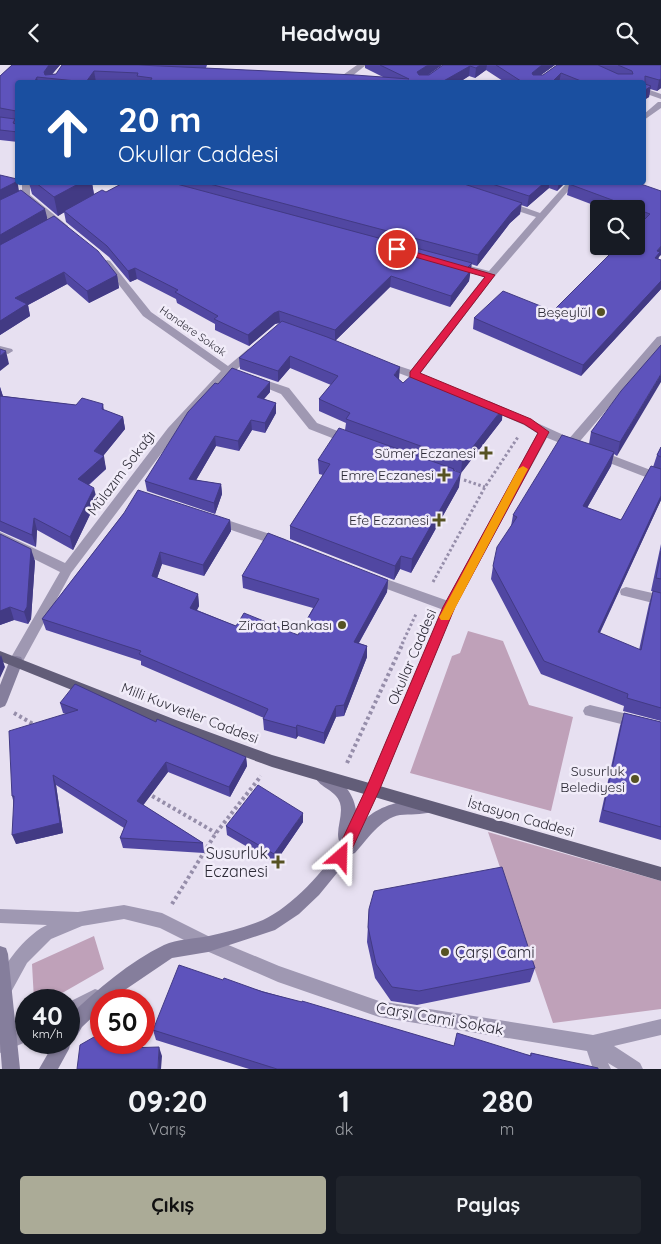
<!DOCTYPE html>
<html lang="tr">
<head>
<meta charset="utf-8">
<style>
	body { margin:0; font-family:Quicksand,sans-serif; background:#20242c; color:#f1f3f6; height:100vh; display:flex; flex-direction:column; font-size:19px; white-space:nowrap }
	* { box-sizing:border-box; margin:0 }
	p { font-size:16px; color:#9ea1a6 }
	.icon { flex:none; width:28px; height:28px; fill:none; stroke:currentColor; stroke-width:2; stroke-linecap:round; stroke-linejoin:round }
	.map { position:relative; height:1004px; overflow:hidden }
	.panel { display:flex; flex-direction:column; background:#171b24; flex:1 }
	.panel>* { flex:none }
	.banner { position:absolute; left:15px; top:15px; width:631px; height:105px; border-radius:5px; box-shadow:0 1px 4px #0004; background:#1a4fa0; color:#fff; overflow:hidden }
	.buttons { position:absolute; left:590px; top:135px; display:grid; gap:10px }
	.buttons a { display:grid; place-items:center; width:55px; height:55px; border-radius:5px; background:#171b24; box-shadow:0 1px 4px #0004; font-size:25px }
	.speed { position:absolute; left:15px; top:924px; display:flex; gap:10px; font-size:25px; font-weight:700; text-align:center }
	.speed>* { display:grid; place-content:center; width:65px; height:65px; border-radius:50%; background:#171b24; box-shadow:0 1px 4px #0004; line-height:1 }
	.speed small { font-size:12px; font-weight:400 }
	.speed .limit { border:8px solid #d22; background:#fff; color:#111 }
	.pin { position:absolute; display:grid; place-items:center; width:42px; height:42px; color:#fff; margin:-21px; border:2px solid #fff; border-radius:50%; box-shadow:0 1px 5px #0007 }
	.me { position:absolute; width:55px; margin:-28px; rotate:25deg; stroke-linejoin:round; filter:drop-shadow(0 0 4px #0008) }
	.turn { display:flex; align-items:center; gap:18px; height:105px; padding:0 20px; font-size:22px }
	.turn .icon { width:65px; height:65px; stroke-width:2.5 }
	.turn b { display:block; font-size:35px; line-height:42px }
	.eta { display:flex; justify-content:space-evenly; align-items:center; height:85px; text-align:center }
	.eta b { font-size:30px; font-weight:700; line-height:35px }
	.action { display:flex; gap:10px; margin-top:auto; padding:10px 20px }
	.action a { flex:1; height:58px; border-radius:5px; background:#abab97; color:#111; font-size:20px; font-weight:700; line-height:58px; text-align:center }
	.action a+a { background:#20242c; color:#f1f3f6 }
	header { display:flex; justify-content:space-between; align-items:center; height:65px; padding:0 20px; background:#171b24; font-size:22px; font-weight:700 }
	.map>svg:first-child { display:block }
	.green { fill:#bfa1b9 }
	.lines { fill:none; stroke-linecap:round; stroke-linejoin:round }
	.path-far1 { stroke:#968eaa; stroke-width:3; stroke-dasharray:2.5 2.5; stroke-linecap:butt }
	.path { stroke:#968eaa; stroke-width:4; stroke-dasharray:3 3; stroke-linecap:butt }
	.minor { fill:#9f98b2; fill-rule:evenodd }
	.tertiary { fill:#9f98b2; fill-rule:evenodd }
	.secondary { fill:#857e9c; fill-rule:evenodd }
	.primary { fill:#625d78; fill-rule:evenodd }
	.wall { fill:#5147a2 }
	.shaded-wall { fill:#423a84 }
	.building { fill:#5e53bc; stroke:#423a84 }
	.route { fill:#e11d48; stroke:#92132f }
	.slow { fill:#f59e0b }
	.poi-dot { fill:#565223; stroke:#f1ecf9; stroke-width:2 }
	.labels { text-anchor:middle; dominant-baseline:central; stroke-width:5; stroke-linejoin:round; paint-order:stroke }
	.far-street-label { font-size:11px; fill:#2d2b37; stroke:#f1ecf9 }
	.poi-label { font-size:14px; fill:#2d2b37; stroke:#f1ecf9; text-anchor:end }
	.street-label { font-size:14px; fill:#2d2b37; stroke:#f1ecf9 }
	.near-poi-label { font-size:16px; fill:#2d2b37; stroke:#f1ecf9; text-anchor:end }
	.near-street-label { font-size:16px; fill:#2d2b37; stroke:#f1ecf9 }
</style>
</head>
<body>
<header><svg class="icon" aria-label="back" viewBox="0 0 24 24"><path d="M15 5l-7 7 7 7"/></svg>Headway<svg class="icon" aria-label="search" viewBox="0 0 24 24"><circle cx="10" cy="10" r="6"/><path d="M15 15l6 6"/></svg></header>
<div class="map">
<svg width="661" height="1004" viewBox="0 0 661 1004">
	<rect width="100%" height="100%" fill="#e7e0f1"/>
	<path class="green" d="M468,566l35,10 26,64 44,12 -22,94 -141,-38 42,-117 8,-3z
		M488,767l173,49v128l-108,14z
		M94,871l10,33 -54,31h-16l-2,-36z"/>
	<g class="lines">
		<path class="path-far1" d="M464,415l21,7
			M433,517l52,-95 33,-50
			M402,579l14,-30"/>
		<path class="path" d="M14,648l21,12
			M347,698l56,-120
			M147,728l69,40
			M172,839l44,-71 45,-57"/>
		<path class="minor" d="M357,0h9l-20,16h-6v-4z
			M644,23l17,6v5l-17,-6z
			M658,37h3v6l-17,12v-6z
			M22,118h8v12l38,31v4h-6l-40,-32z
			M567,118h8l-81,94 -74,97 14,7 -1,2h-8l-45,-17 -1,-2 5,-3 27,9 74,-94 -33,-9v-4l3,-1 34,9 47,-54 -33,-11v-4h6l31,11z
			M107,195l3,1 41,51 77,54 20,-17 4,-1 5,3 -21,19 3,3 -1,2h-8l-54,59 -105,139 -50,92 -5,1 -5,-1 -2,-4 51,-89 -60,-30v-10l65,31 103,-135 53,-57 -78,-55 -41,-53z
			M0,281l12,3 1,2 -5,3 -8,-2z
			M253,311l36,12 28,35 36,14 2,3 -2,3h-8l-36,-14 -28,-35 -32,-13 -1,-2 1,-2z
			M489,336l90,41 2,3 -6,4 -35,-14 -16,-10 -39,-17 -1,-3z
			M598,385l63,24v9l-67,-26 -2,-3z
			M215,451l70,23 2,3 -2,3 -4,2 -70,-24 -2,-3 2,-3z
			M372,509l82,29 1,4 -1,4 -5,1 -81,-30 -2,-3 2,-3z
			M626,522l35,8v10l-40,-10 -1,-3 1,-3z
			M590,640l71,17v12l-76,-19 -2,-4 2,-4z
			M124,840l38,8 52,26 65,27 100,35 214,34 68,-16v16l-47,11 26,17 3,6h-25l-10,-6 3,6h-18l-6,-18 -208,-34 -101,-35 -76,-33 -42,-21 -36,-9 -42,7 -31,13 -24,24 -17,31 -6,2 -4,-1c0,-5 0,-12 0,-17 6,-18 29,-45 47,-53l-47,-2v-14l78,3z"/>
		<path class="tertiary" d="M661,271v10l-86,101h-8l-2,-3 2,-3 90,-104z
			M544,363l6,4 -95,175 -78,189 -5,1 -5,-1 -2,-5 78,-184 95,-175z
			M95,924l6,2 2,6 -2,6 -32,16v-17z
			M26,960v17l-26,11v-17z"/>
		<path class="secondary" d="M16,591l5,1 2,4 -16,41 -2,4 -5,2v-23l11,-28z
			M322,706c18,6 31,20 34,39l11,-24 5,-1 5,1 2,5 -13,28c13,-14 47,-23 65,-17l2,5 -2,5c-10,3 -21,2 -31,3 -19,3 -33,25 -45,38l-5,2 -4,7 -27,33 -20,19 -24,16 -67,22 -36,6 -62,42h-9v9l-19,18 -7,12 -4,2 -2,8 -11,20h-19l15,-26h15l1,-28c28,-26 59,-53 94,-70 13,-6 31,-6 45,-9 18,-4 37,-9 54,-16 28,-13 64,-50 77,-77 -6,-11 4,-27 0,-40 -4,-13 -20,-15 -25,-26l2,-4z
			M0,881l6,2 2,6 12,115h-18l-2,-26z"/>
		<path class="primary" d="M0,586l176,69 96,35 389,112v14l-389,-114 -106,-39 -166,-67z"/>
	</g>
	<path class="wall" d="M12,0h48l-8,9h4l6,-9h145l-1,3 177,9 -18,-9v-3h77l-14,10 15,-10h112l-14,10h2l14,-10h104v23l-4,3 -7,-2 -1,8 -5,3v-17h-138l-20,-13 -11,8 -6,-2 -11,7h-341l-21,-1 -1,1h-77v38h-3l1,3 2,1v17l-18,-2v-64z
		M0,110l19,16 28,29 70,55 2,13 -30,15 -22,-19 -39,21 2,11 -30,19z
		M29,118h63l2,11 12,-2 17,-9h442l-8,8 -8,-3 -22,19 -6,-2 -1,9 -10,9 -33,43 -6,-2 -2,17 -19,26 -60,-20 -55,54 64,38v1l4,3 99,37 -41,53 -7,-3 5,17 -48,86 -11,-4 -6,11 -104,-41v-13l33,-51 -4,-1 -1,-14 27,-30 1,-7 -27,-12v-12l12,-14 -41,-17 -12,14 -38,-13 -1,-11 42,-35 -6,1 -26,22 -34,-16v-6l-38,-21 -1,-4 -39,-20 -7,3 -21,-25 -43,-35 -2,-10 -6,4 -26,-22z
		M569,119l92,7 -3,68 3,1v29l-80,87 -108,-47 1,-11 79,-7 89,-88 -6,-2v-12h-32l-37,-14z
		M661,280l-44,111 -3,-2 -3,12 -24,42 34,12 32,-53 4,-12 4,-8v53l-61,133 39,17 10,-46 4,-13h-2l10,-47v177l-38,-10 1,-5 -83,-32 -50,-95 2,-13 18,-40 2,-11 76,-71 2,-12z
		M218,319l52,8 -6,7 12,4v10l-11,20 -13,-3 -13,21 -23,-5 -20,34 25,4 1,10 -7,20 -68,-23 -2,-10z
		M0,322l3,9 73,9 27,-1 1,6 19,7 2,12 -22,27 3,13 -17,16 8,15 -24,50 -36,-20 -1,17 -36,-16z
		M124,448l106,7 1,11 -27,45 -42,-12 -5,14 41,16 1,12 -2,4 39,16 62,9 15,-27 -70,-20 -1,-12 146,4 -1,12 -28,51 8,3v11l-23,59 -8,1 -12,27 -26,-8 -2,3 -32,-9 -1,-11 1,-1 -123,-53v-4l-95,-31 -4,-11z
		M0,469l35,27 -4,58 -3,5 -14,-4 -14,5z
		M60,638l96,19 90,35 1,9 -17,31 -62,-25 -25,33 60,38 1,10 -81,-5 -3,-10 4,-10 -68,-43 7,48 -47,11 -3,-44 -1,-4 54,-82 -3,-1z
		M624,648l37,9v118l-62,-18 21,-96z
		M303,757l-28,41 -48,-28 -1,-9z
		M369,844l166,59 -5,14 -113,23 -26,-4 -16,-23 -8,-36z
		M223,915l231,66 76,9 1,-2 67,16h-349l-93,-29 -3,-10z"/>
	<path class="shaded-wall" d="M49,0h11l-11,13h-4l-1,-6z
		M428,0h14l-26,18 1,-11z
		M480,0h7l-1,5 -11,8 1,-10z
		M542,0h13l-25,18 2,-10z
		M470,1l-1,10 -11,7h-18z
		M94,6l2,11 -1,1 -9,-1z
		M561,8l-2,10h-8z
		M37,12l1,6h-4z
		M661,14v9l-4,3 2,-11z
		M651,21l-2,11 -5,3v-9z
		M17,114l2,12 -19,13v-14z
		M80,118h12l2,12 -36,21 -4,-19z
		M544,118h5v5l-22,19 2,-11z
		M559,118h6l-8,8z
		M522,138l-2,11 -10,9 -33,43 1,-11 34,-43z
		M45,144l3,12 -48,28v-14z
		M661,181v9l-2,2 -2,6 -5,6 5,-18z
		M472,198l-3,18 -19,26 1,-11z
		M135,203l2,11 -7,3 -2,-11z
		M64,207l3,12 -39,21 2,11 -30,19v-14l15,-23z
		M117,210l2,13 -30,15 -2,-12z
		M391,211l-1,11 -55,54v-11z
		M661,216v8l-80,87 2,-11z
		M279,246l1,11 -5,2 -26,22 -1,-11 26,-22z
		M6,286l3,13 -9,7v-15z
		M290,291v12l-12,14v-11z
		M400,302l-1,12 -6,8 1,-12z
		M661,309v8l-44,74 3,-14z
		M270,317v10l-13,15v-10z
		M0,322l4,13 -4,4z
		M276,338v10l-11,20v-10z
		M503,343l-1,12 -41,53 1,-12z
		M123,352l2,12 -26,32 5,-5 2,13 -25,22 -3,-12 16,-28z
		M251,355l1,10 -13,21 -1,-10z
		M215,371l1,10 -25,43 -2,-10z
		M614,387l-3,14 -31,54 3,-14z
		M461,408l-2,14 -48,86 1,-14z
		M221,419l1,10 -7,20 -1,-11z
		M94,423l3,12 -24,50 -3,-13z
		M661,431v4l-67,145 4,-13z
		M34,453l3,12 -1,17 -4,-12z
		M230,455l1,11 -27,45 -1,-11z
		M31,484l4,12 -4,58 -3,5 -4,-12z
		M160,487l2,12 -8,23 -2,-11z
		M401,491l-1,13 -6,11 1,-14z
		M388,515l-1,12 -34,61 1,-11z
		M198,529l1,12 -7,13 -2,-11z
		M10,542l4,13 -14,5v-14z
		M367,581v11l-23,59v-11z
		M1,590l4,12 -5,11v-21z
		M336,641v11l-12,27v-11z
		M297,660l1,11 -2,3v-11z
		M246,692l1,9 -17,31 -1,-10z
		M166,697l2,10 -29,39 -2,-10z
		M53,710l3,10 7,48 -47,11 -4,-9z
		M303,748v9l-28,41 -1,-9z
		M159,982l3,9 -1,13h-3z"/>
	<path class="building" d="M12,0h37l-5,7 1,3 11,-1 6,-9h77l216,10 54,4 -29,-14h48l-11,7 2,3h10l14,-10h37l-4,3 -6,-2 -30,17h-291l3,-5 -15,-2 1,-3 -44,-2 -8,11 -49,-5 -3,6h-16v30l-2,-2 -16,-3v-32z
		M496,0h46l-10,8 1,2h10l14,-10h41l20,9h15l-1,-3 -14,-6h43v14l-2,1 -14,-4v8l6,2 -7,5v-8h-58l-25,-10 -10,10h-27z
		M0,52l15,2 -2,4 5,2v7l-18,-2z
		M0,110l17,4 -1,3 -16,8z
		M36,118h44l-26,14z
		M123,118h50l299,80 -4,4 3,3 -20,26 -60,-20 -56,54 -56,-19 -5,2 -26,22 -34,-16 4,-3 -43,-24 3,-2 -43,-22 -7,3 -21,-25 -43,-35 38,-21 4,2z
		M206,118h255l61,20 -10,9 -34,43z
		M489,118h55l-15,13z
		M570,118h68l23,8v55l-4,5 3,1 -5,6 6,2v21l-78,84 -109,-47 29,-27 50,20 65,-65h18v-18l14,-14 -81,-30z
		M21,125l24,19 -45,26v-35z
		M54,151l44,35 19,24 -30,16 -23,-19 -49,26 12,6 -27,17v-76z
		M282,256l45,16 73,30 -6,8 9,8 11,-10 89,35 -41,53 -116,-42 4,-6 -31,-14 19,-23 -48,-20 -12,15 -39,-13z
		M661,280v29l-41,68 -29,-10 30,-41z
		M0,284l6,2 -6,5z
		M232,303l38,14 -13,15 19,6 -11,20 -14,-3 -13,21 -23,-5 -26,43 32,5 -7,19 -69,-22 43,-69 27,-29 3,1z
		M0,331l76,9 6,-7 21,6 -1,5 21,8 -29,34 10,5 -26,23 16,9 -24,49 -36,-19 -2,17 -32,-14z
		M339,363l115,41 -1,1 8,3 -49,86 -11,-3 -6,10 -105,-40 40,-62 -12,-4z
		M562,370l52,17 -31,54 38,14 30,-54 10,3v27l-63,136 43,18 12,-59 8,2v115l-34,-10 1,-4 -84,-33 -51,-95 4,-19 20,-30 -4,-2z
		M661,382v10l-4,-2z
		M138,425l92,30 -27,45 -43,-13 -8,24 46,18 -8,14 46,18 8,-13 54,22 21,-36 -77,-23 26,-43 120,47 -34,62 13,4 -23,59 -8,1 -12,27 -27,-8 -1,3 -33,-9 5,-10 -129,-55 2,-3 -99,-32 82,-106z
		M0,469l31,15 -4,58 -3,5 -14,-5 -10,4z
		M661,486v28l-5,-1z
		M75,619l81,38 1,-3 89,38 -17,30 -63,-25 -29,39 66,42 -83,-5 7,-17 -74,-46 7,48 -48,12 2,-39h-2l-3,-65 69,-21 -18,-7z
		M624,648l37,9v105l-58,-17z
		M258,720l45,28 -29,41 -48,-28z
		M502,802l33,101 -116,23 -27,-4 -16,-23 -8,-37 1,-18 5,-18z
		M179,900l44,15 1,-2 39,14 39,10v-1l152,45 3,-13 74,23v-3l67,15v1h-321l-124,-39z
		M94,972l7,2v4h10l15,5 33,-1 -1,22h-81l3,-24z"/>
	<path class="route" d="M397,182l98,28 -75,98 111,46 18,13 -94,175 -76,184 -33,71 -5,1 -5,-1 -2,-5 31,-66 78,-184 95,-174 -14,-9 -114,-47v-5l75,-95 -91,-26 -1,-2z"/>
	<path class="slow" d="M523,401l5,3 -79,151h-8l-2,-3 2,-3 77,-145z"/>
	<g class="poi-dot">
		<circle cx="601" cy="247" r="5"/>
		<path d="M483.5 380.5h5v5h5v5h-5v5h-5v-5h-5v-5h5z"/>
		<path d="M441.5 402.5h5v5h5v5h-5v5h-5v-5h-5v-5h5z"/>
		<path d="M436.5 447.5h5v5h5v5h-5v5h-5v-5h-5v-5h5z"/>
		<circle cx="342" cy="560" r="5"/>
		<circle cx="635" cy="714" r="5"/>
		<path d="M275.5 789.5h5v5h5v5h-5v5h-5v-5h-5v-5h5z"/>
		<circle cx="445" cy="887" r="5"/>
	</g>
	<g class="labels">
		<g class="far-street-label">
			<text transform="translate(193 266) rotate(35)">Handere Sokak</text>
		</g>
		<g class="poi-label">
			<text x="591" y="247">Beşeylül</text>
			<text x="476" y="388">Sümer Eczanesi</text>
			<text x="434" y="410">Emre Eczanesi</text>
			<text x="429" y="455">Efe Eczanesi</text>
			<text x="332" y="560">Ziraat Bankası</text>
			<text x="625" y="706">Susurluk<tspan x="625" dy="16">Belediyesi</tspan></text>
		</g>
		<g class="street-label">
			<text transform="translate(121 408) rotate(-53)">Mülazım Sokağı</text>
			<text transform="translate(412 592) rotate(-67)">Okullar Caddesi</text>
			<text transform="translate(190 648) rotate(21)">Milli Kuvvetler Caddesi</text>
			<text transform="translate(521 752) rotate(16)">İstasyon Caddesi</text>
		</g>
		<g class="near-poi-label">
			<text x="268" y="788">Susurluk<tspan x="268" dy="18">Eczanesi</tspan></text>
			<text x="455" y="887" text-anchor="start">Çarşı Cami</text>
		</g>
		<g class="near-street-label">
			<text transform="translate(440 953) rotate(10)">Carşı Cami Sokak</text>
		</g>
	</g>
</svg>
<div class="buttons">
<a><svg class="icon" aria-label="search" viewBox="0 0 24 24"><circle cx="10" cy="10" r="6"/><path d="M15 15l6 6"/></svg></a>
</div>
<div class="speed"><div>40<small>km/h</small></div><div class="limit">50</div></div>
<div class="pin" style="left:397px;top:184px;background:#d93025"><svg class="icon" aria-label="arrive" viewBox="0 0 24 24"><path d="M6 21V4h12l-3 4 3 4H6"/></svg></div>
<svg class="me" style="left:341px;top:792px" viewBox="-20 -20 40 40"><path d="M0-17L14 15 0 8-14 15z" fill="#e11d48" stroke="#fff" stroke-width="4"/></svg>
<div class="banner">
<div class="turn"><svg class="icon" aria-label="ahead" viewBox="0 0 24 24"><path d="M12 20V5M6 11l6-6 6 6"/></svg><div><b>20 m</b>Okullar Caddesi</div></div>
</div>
</div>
<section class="panel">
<div class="eta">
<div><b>09:20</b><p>Varış</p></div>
<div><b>1</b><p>dk</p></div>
<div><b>280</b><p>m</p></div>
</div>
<div class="action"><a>Çıkış</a><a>Paylaş</a></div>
</section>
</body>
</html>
